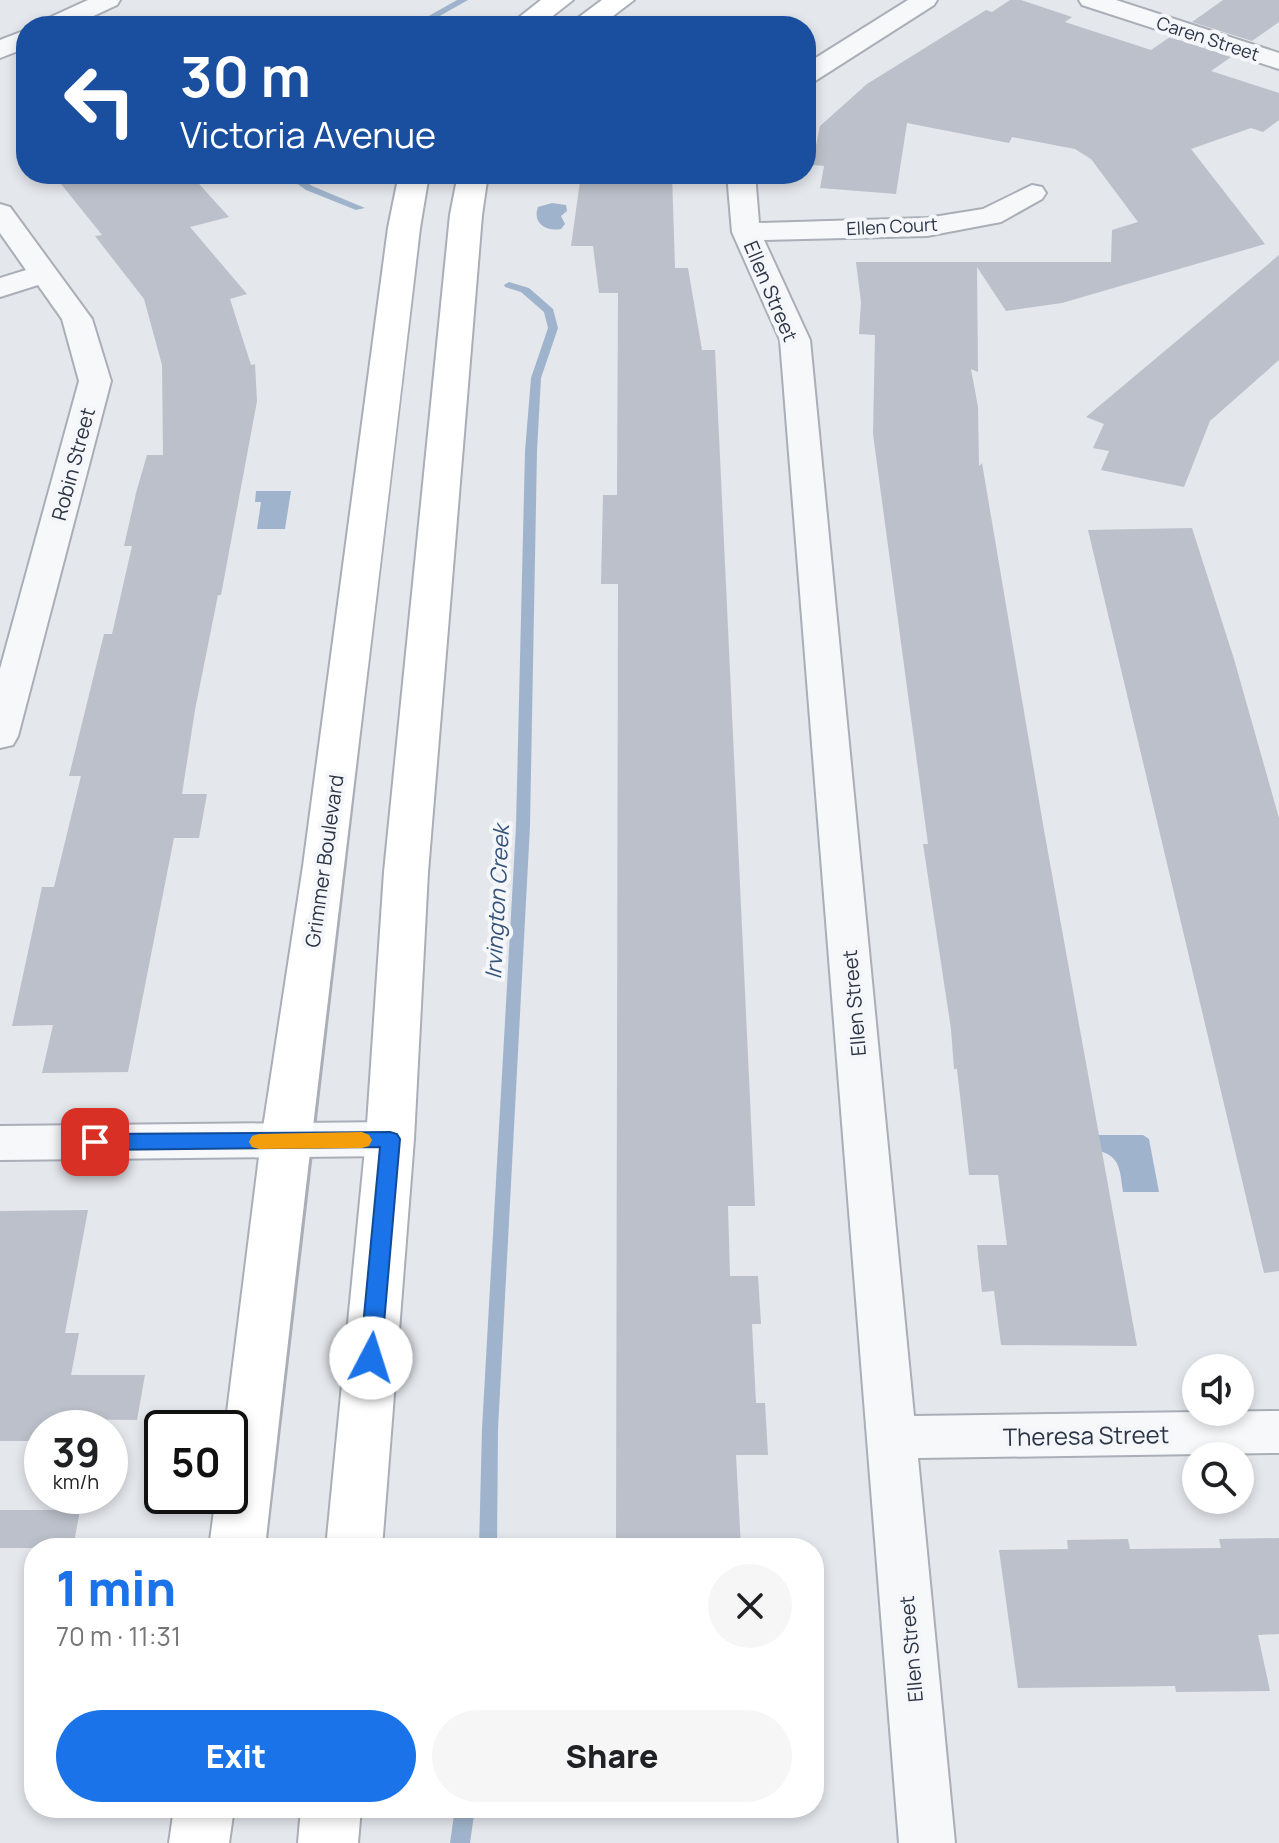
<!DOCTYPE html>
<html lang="en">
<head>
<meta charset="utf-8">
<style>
	body { margin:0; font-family:Manrope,sans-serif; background:#f6f6f6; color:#202124; height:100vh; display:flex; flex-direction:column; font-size:30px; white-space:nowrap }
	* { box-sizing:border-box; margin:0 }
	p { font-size:26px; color:#757577 }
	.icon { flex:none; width:44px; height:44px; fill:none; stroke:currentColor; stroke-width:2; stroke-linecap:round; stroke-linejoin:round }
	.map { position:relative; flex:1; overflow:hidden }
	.details { position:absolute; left:24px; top:1538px; width:800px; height:280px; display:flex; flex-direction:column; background:#fff; border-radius:32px; box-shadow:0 4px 12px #0003 }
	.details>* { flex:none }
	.top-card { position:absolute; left:16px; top:16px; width:800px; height:168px; border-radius:32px; box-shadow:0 4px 12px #0003; background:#1a4fa0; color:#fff; overflow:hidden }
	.fabs { position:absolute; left:1182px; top:1354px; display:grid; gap:16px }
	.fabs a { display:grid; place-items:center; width:72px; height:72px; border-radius:50%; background:#fff; box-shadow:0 4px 12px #0003; font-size:40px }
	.speed { position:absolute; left:24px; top:1410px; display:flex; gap:16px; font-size:40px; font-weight:700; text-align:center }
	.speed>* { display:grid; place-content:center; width:104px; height:104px; border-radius:50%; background:#fff; box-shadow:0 4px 12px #0003; line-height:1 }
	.speed small { font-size:20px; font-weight:400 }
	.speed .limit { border:4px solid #111; border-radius:12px; background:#fff; color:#111 }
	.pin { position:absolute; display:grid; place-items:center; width:68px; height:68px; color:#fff; margin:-34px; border-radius:16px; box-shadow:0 4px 12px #0006 }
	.me { position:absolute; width:88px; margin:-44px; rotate:5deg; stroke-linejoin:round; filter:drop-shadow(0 0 6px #0008) }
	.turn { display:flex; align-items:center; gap:28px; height:168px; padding:0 32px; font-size:36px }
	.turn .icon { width:104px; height:104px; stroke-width:2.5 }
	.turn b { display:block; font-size:56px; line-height:68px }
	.round { display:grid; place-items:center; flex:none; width:84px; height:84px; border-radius:42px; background:#f6f6f6 }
	.head { display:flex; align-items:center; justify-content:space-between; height:136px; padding:0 32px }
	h1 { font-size:48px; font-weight:800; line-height:60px; color:#1a73e8 }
	.action { display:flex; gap:16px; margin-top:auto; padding:16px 32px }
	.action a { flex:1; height:92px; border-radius:48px; background:#1a73e8; color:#fff; font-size:32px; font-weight:800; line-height:92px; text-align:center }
	.action a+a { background:#f6f6f6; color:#202124 }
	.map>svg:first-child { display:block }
	.water { fill:#9fb4cc }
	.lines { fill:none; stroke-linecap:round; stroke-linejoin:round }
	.stream { fill:#9fb4cc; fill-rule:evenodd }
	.building { fill:#bbc0ca }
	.street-casing { stroke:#a9aeb7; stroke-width:4 }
	.secondary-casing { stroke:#a9aeb7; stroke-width:4 }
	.street { fill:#f7f8fa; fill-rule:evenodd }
	.secondary { fill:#fff; fill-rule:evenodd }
	.route { fill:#1a73e8; stroke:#114b97; stroke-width:2 }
	.slow { fill:#f59e0b }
	.labels { text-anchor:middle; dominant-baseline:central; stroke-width:8; stroke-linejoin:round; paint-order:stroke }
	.far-street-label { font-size:18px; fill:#2b3445; stroke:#f4f6f9 }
	.street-label { font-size:20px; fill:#2b3445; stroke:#f4f6f9 }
	.water-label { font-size:22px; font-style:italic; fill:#34527a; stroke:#f4f6f9 }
	.near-street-label { font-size:24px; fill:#2b3445; stroke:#f4f6f9 }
</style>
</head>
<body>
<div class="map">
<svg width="1279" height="1843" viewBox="0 0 1279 1843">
	<rect width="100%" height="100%" fill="#e4e7ec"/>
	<path class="water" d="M552,203l14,2 1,6 -6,5 4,8 -4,5c-15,3 -29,-6 -23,-22z
		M256,491h35l-6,38h-28l4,-27h-6z
		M1096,1135h47l6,4 10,53h-36c-3,-20 -2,-36 -24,-41z"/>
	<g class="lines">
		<path class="stream" d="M457,0h11l-46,26h-11z
			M284,174h11l17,12 53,22 -9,2 -50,-20z
			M509,282l20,6 24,21 5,19 -17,50 -4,73 -7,375 -32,603 -1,119h-18l3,-119 34,-603 9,-375 6,-73 17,-50 -4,-16 -23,-20 -16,-5 -1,-2z
			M455,1808h20l-5,35h-20z"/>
	</g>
	<path class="building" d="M1010,0h11l51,17 -7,5 86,28 19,-13 61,20 -20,14 68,22v27l-16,12 -12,-4 -60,21 74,95 -203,59 -56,8 -29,-44 1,105 -7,-3 7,38 1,59 3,-3 62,367 93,516 -136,-1 -7,-54 -12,1 -5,-47h30l-9,-70h-29l-12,-106h-3l-3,-40 -28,-185h5l-55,-410 2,-99 -16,-1 2,-32 -5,-40h255l1,-32 26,-8 -47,-63 -16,-10 -63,-12 -3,6 -102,-20 -11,71 -76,-6 4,-22 -12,-1 8,-39 47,-42 119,-74 6,2z
		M1223,0h56v22l-27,19 -60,-19z
		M53,174h137l39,43 -39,10 57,67 -17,5 21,66 4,-1 2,37 -36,194h-3l-23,115 -13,84h25l-8,44h-25l-46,234 -86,1 11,-48 -41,1 30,-139h12l27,-111h-12l35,-142h8l20,-88h-8l12,-53 11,-38h16l-1,-90 -18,-66 -49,-63 7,-1z
		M581,174h91l3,94h13l14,82h13l40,856h-27l2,70h28l3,48h-9l4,79h9l3,52h-32l5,93h-125l2,-964h-17l2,-89h14l1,-202h-19l-6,-47h-22z
		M1279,255v105l-69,61 -26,66 -83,-17 8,-19 -16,-3 11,-24 -18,-7z
		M1192,528l42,131 45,159v453l-15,2 -176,-743z
		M88,1210l-23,123h14l-8,42h74l-8,45 -75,-1 -1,9h-19v13h-42v-230z
		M0,1510h80l-7,38h-73z
		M1279,1538v96l-21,1 12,56 -94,1 -1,-6 -157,2 -19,-138 69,-1 -1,-9 61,-1 2,10 91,-1 -2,-9z"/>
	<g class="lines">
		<g class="street-casing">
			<path id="street" d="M88,0h32l-3,5 -45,21h-34l4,-5z
				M908,0h29l-3,5 -119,76 -9,2v-19z
				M1079,0h37l163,53v16l-197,-64z
				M26,30v18l-26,10v-18z
				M727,174h28l4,49 168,-5 56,-9 49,-24 10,2 4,6 -4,6 -41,23 -74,14 -163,4 46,100 104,1076 365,-5v42l-361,5 37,385h-56l-119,-1503 -48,-108z
				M0,204l10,3 82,112 19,62 -93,355 -5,9 -13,3v-79l79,-288 -17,-62 -24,-34 -38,12v-19l26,-8 -26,-37z
				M390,1122l15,5 7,12 -7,12 -15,5 -390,4v-34z"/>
		</g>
		<g class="secondary-casing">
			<path id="secondary" d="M541,0h32l-33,26h-32z
				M602,0h32l-34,26h-33z
				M399,174h30l-9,54c-51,440 -107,880 -155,1320h-56l7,-52h14v-68h-5l36,-287 42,-275 85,-638z
				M458,174h30l-6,41 -54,657 -14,267 -32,409h-56l40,-409 18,-267 66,-657z
				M174,1808h60l-5,35h-60z
				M301,1808h60l-3,35h-60z"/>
		</g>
		<use href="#street" class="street"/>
		<use href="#secondary" class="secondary"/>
	</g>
	<path class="route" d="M390,1132l7,2 3,5 -19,219 -3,6 -7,3 -8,-3 -3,-6 20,-211 -285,3 -7,-2 -3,-6 3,-5 7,-3z"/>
	<path class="slow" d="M362,1132l7,3 3,5 -3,6 -7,2 -103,1 -7,-2 -3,-5 3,-6 7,-2z"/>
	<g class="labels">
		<g class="far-street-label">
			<text transform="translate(1208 38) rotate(18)">Caren Street</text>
			<text transform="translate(892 226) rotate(-3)">Ellen Court</text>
		</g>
		<g class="street-label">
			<text transform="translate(771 291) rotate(67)">Ellen Street</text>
			<text transform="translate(73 464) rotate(-75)">Robin Street</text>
			<text transform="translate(324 861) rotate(-82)">Grimmer Boulevard</text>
			<text transform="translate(854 1003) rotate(-95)">Ellen Street</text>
			<text transform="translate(911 1649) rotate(-95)">Ellen Street</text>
		</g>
		<g class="water-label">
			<text transform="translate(497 902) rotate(-87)">Irvington Creek</text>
		</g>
		<g class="near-street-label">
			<text transform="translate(1086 1435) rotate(-1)">Theresa Street</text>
		</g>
	</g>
</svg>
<div class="fabs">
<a><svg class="icon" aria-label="sound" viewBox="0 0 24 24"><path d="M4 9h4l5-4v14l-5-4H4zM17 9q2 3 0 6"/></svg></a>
<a><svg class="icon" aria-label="search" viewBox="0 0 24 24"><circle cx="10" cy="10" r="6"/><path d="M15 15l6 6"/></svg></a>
</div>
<div class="speed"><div>39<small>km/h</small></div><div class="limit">50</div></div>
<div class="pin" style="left:95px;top:1142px;background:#d93025"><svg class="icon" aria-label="arrive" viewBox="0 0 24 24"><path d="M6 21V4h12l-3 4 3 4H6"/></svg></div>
<svg class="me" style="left:371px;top:1358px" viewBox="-20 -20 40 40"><circle r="19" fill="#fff"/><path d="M0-13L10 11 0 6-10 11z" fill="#1a73e8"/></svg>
<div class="top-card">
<div class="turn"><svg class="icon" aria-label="left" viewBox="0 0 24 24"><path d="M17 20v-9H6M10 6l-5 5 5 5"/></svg><div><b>30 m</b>Victoria Avenue</div></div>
</div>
<section class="details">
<div class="head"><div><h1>1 min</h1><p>70 m · 11:31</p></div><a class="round"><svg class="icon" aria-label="close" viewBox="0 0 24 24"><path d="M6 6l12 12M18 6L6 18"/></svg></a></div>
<div class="action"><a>Exit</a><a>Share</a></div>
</section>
</div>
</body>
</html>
